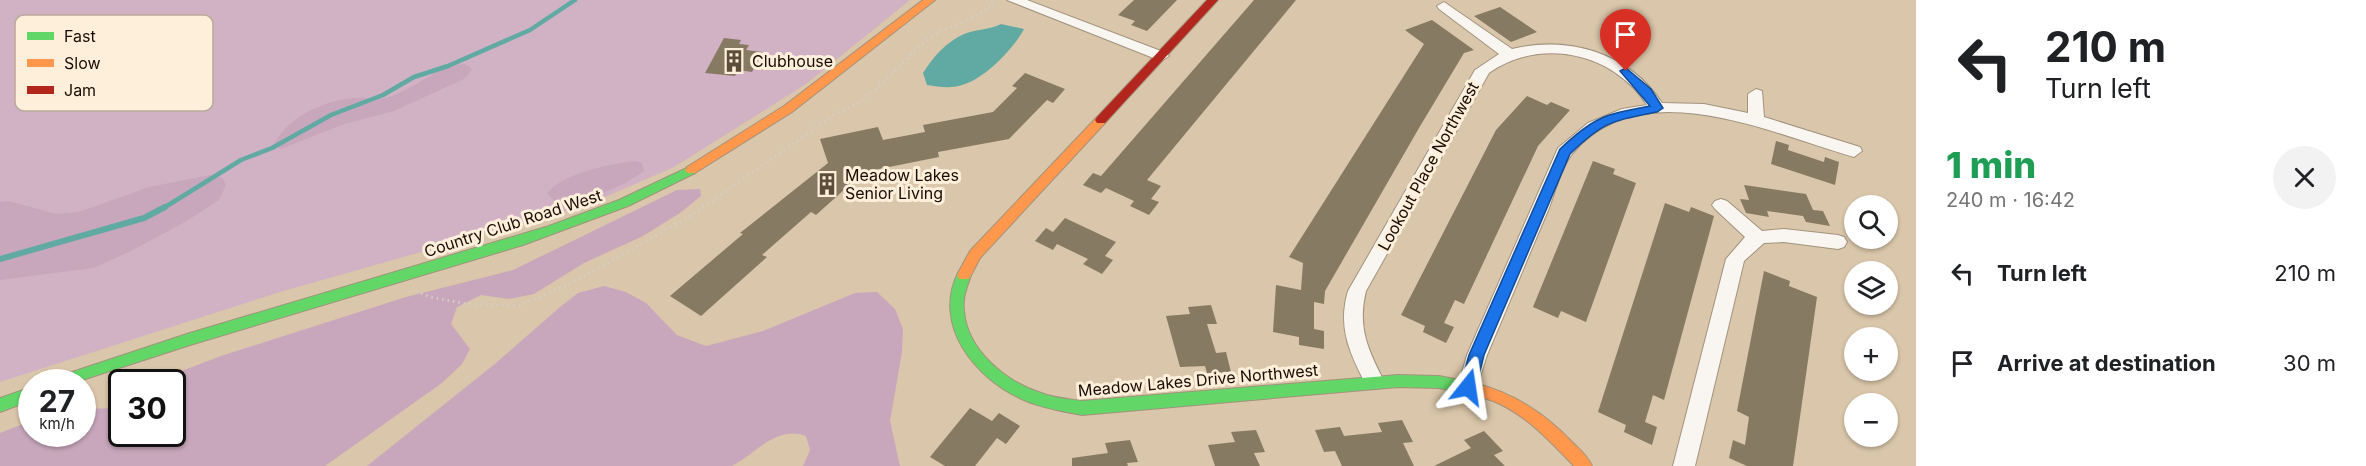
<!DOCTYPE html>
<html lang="en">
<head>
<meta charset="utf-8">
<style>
	body { margin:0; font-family:Inter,sans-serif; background:#f2f2f2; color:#202124; height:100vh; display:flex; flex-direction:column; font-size:22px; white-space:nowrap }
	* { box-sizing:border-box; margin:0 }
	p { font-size:20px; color:#757577 }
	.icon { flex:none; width:33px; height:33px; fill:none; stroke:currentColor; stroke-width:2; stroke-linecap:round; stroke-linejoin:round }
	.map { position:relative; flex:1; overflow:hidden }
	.panel { display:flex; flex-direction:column; background:#fff; width:450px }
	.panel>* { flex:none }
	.banner { background:#fff; color:#202124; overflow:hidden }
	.controls { position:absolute; left:1844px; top:195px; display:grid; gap:12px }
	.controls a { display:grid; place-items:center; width:54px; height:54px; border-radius:50%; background:#fff; box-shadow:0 2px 4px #0004; font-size:30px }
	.speed { position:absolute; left:18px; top:369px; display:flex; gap:12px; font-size:30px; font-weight:700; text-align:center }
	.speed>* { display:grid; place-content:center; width:78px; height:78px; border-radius:50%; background:#fff; box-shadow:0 2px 4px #0004; line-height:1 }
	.speed small { font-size:15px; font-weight:400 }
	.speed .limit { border:3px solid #111; border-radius:9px; background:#fff; color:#111 }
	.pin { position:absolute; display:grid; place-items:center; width:51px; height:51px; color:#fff; margin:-62px -26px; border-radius:50% 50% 50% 0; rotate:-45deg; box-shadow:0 0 6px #0007 }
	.pin .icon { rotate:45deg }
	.me { position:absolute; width:66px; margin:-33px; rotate:15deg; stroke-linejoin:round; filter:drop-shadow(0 0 4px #0008) }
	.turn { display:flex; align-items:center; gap:21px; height:126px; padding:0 30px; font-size:27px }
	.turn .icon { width:78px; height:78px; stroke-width:2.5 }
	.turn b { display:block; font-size:42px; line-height:51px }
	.round { display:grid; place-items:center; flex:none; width:63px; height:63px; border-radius:32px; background:#f2f2f2 }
	.head { display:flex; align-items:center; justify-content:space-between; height:102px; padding:0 30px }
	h1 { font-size:36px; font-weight:800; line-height:45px; color:#1e9e55 }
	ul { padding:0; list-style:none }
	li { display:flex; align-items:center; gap:18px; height:90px; padding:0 30px }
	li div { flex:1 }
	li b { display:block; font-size:22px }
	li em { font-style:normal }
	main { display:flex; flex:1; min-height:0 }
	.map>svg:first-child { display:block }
	.green { fill:#d1b1c4 }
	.forest { fill:#c8a7bc }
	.water { fill:#61aaa3 }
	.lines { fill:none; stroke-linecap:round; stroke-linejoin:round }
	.stream-far1 { stroke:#61aaa3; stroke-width:4.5 }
	.stream { stroke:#61aaa3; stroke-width:6 }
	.building { fill:#867a62 }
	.street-casing { stroke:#a2937d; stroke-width:2 }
	.fast-casing { stroke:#a2937d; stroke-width:2 }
	.slow-casing { stroke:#a2937d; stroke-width:2 }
	.jam-casing { stroke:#a2937d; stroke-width:2 }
	.path { stroke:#d5cec6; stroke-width:3; stroke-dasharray:1.5 4; stroke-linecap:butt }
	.street { fill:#f9f6f2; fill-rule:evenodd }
	.fast { fill:#63d668; fill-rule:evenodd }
	.slow { fill:#ff974d; fill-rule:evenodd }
	.jam { fill:#b3261e; fill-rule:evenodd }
	.route { fill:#1a73e8; stroke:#114b97; stroke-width:1.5 }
	.labels { text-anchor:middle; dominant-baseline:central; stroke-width:6; stroke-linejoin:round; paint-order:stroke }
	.poi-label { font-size:16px; fill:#180c00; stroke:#feefdb; text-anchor:start }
	.street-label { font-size:16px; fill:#180c00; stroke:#feefdb }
	.key { fill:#feefdb; stroke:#b9ab99; stroke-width:1.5 }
	.key-label { font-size:16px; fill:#180c00 }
</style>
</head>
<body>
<main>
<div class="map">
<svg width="1916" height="466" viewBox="0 0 1916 466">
	<rect width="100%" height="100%" fill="#dac6aa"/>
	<path class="green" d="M0,0h910l-104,84 -132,83 -87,38 -307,87 -280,90z"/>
	<path class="forest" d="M465,64l7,5 -6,9 -72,33 -50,13 -63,25 -7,-5c15,-28 53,-46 85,-46 8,-1 19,2 27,0 29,-8 49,-32 79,-34z
		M635,161l7,2 2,8c-24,18 -60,31 -89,31l-8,-9c17,-20 62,-29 88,-32z
		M210,175l12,3 4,7 -7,15 -34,22 -56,30 -36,16 -93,12v-78l9,-1 47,13 23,-2 70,-25z
		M700,189l1,7 -21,17 -37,23 -59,27 -50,31 -25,5 -28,-4 -24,12 -6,17 19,25 -8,15 -20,19 -117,83h-325v-33l31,-12 1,13h50l1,-25 38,-1 1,26h50v-52h-16l4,-3 64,-24 182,-58 107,-27 164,-80z
		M604,286l22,6 20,11 31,32 29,11 57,-15 92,-38 22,-1 18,17 8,20 -1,23 -12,69 10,45h-97l7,-16 -4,-14c-30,-11 -49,17 -74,30h-365l129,-103 64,-56 18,-14z"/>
	<path class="water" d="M1001,24l23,5c-10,19 -38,48 -59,55 -13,5 -25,3 -38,1l-4,-12c11,-17 22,-30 41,-39 12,-5 25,-4 37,-10z"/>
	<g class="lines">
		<path class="stream-far1" d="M162,209l79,-49 31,-12 59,-33 52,-20 31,-18 34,-11 82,-36 45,-30"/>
		<path class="stream" d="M0,259l144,-41 21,-11"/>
	</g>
	<path class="building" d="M1134,0h43l-30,31 -16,-6 4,-4 -17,-6z
		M1254,0h42l-149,180 14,6 -10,13 8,3 -10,13 -19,-9 4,-5 -28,-13 -5,5 -18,-8 10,-12 8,3z
		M1500,7l37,25 -26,10 -37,-26z
		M1432,20l42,30 -10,3 -45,75 -94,163 -1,13 -10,-2v27l10,2v18l-25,-4v-8l-26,-5 3,-47 25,5 2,-27 -14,-6 135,-213 -19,-14z
		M724,38l17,2 -2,4 10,1 -3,5 16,2 -10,20 -14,-2 -3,6 -30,-3z
		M1025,73l40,16 -12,14 -6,-3 -38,39 -71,13 1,5 -75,15 -48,43 -5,-3 -49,43 5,2 -66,59 -31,-20 73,-62 -3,-1 88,-70 -8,-24 58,-12 5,13 42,-8 -2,-7 70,-13 24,-24 -5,-2z
		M1527,96l20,9 4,-3 19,8 -32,36 -74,158 -9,-4 -11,23 10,4 -8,16 -23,-11 2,-6 -24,-11 95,-185z
		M1776,141l13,4 -1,5 36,12 1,-5 14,5 -4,23 -64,-21z
		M1593,161l22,8 -2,5 23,9 -50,139 -25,-11 -3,7 -25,-11z
		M1744,185l62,9 7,16 10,1 7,15 -24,-4 -3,-6 -36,-5 2,6 -23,-4 -6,-14 9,1z
		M1665,203l24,9 2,-5 23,9 -50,184 -11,-5 -8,27 12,5 -5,18 -28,-13 2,-7 -28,-13z
		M1065,218l51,24 -11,14 8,4 -11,14 -19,-10 5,-5 -31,-15 -4,6 -18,-9 11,-13 7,4z
		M1764,271l26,10 -1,5 28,11 -24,169h-46l-18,-8 4,-18 12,5 4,-28 -12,-6z
		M1211,305l6,19h-10l9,29 10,-1 5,20 -24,1 -2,-7 -25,1 -14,-51 24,-2 -2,-7z
		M970,408l22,13 7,-8 21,13 -14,18 -9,-6 -22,28h-30l-15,-9z
		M1402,420l11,22 -10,1 11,23h-72l-7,-15 -11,1 -9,-22 25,-3 4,9 38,-4 -4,-9z
		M1256,430l9,22 -11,1 6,13h-45l-7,-21 27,-3 -4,-10z
		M1484,431l19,20 -9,4 11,11h-71l37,-18 -7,-8z
		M1130,440l8,22 -11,1 1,3h-56v-8l36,-5 -3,-10z"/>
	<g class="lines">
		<g class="street-casing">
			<path id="street" d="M1007,0h20l139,53 3,3 -8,5 -5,-2z
				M1444,2l68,47c57,-14 117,4 150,54l42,1 44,9v-19l8,-5 6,2 2,26 96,30 2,4 -8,6c-82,-23 -214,-87 -282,-3 -11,14 -17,38 -23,54 -21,49 -41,98 -62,147l-12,38 -7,2 -7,-2 -3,-6 9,-32 91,-207 30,-25 34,-14 25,-4c-34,-53 -107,-68 -158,-32l-123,218c-9,36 2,59 18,90l-3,6 -7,2 -7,-2c-17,-33 -30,-59 -19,-96l127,-221 24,-16 -60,-45 -2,-3z
				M1721,199l6,2 35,30 22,-2 54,6 6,2 3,5 -3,5 -6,2 -54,-7 -20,1 -20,18 -49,205h-22l53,-207 19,-22 -30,-28 -3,-4 3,-4z"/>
		</g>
		<g class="fast-casing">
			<path id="fast" d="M691,166l4,1 2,3 -2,3 -67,33 -105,39 -333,100 -114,37h-25l3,-4 136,-45 359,-107 70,-26z
				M964,270l5,1 2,4c-4,12 -9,23 -7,36 3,39 42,71 77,82 13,5 27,6 41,8l316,-26 41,1 35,7 5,2 3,4 -3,4 -5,2 -35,-7 -41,-1 -316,28c-20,-4 -40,-7 -58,-15 -49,-21 -93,-76 -65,-129z
				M32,387v13l-32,12v-14z"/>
		</g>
		<g class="slow-casing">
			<path id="slow" d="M923,0h12l-143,112 -97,61h-8l-2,-3 2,-3 97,-61z
				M1101,116l4,1 2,3 -2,3 -125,135 -11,21h-10l-2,-4 13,-24 127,-134z
				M1474,383c39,10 69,29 97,58 7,7 17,15 21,25h-18c-22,-23 -45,-48 -74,-62 -10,-5 -21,-7 -31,-11l-3,-4 3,-4z"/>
		</g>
		<g class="jam-casing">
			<path id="jam" d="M1207,0h11l-113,123h-8l-2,-3 2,-3z"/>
		</g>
		<path class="path" d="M416,291l15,6 36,7 50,2 14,-5 37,-16 124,-70 145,-102c40,-14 63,-54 97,-78 17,-11 38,-14 54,-27l5,-5 -6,-3"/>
		<use href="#street" class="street"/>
		<use href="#fast" class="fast"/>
		<use href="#slow" class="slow"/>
		<use href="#jam" class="jam"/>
	</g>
	<path class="route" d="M1626,68l25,21 12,19 -6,4c-45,9 -53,9 -87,42l-86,201 -8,32 -8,6 -6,-2 -2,-4 9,-32 91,-206c35,-33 44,-34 90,-43l-30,-35z"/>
	<defs>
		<g id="building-bare" transform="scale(1.8)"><path d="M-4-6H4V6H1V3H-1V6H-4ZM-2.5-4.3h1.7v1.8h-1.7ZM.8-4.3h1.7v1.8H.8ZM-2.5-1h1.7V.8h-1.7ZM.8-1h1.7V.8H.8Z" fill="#5c4d3b" stroke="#feefdb" stroke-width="2.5" paint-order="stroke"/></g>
	</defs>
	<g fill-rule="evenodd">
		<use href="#building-bare" x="734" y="61"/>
		<use href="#building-bare" x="827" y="184"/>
	</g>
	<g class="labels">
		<g class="poi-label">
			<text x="752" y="61">Clubhouse</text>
			<text x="845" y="175">Meadow Lakes<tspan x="845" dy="18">Senior Living</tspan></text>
		</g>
		<g class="street-label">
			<text transform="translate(1428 166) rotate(-61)">Lookout Place Northwest</text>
			<text transform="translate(513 223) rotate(-18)">Country Club Road West</text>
			<text transform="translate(1198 380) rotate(-5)">Meadow Lakes Drive Northwest</text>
		</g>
	</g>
	<rect x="15" y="15" width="198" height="96" rx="9" class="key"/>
	<rect x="27" y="32" width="27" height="8" fill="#63d668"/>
	<rect x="27" y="59" width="27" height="8" fill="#ff974d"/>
	<rect x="27" y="86" width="27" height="8" fill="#b3261e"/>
	<g class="key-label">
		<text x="64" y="42">Fast</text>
		<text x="64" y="69">Slow</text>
		<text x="64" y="96">Jam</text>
	</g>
</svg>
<div class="controls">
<a><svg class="icon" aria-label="search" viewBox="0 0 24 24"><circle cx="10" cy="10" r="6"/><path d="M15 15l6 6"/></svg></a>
<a><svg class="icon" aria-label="layers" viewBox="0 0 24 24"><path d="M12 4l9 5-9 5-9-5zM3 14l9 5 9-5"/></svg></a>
<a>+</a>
<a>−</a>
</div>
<div class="speed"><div>27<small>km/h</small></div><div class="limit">30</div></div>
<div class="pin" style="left:1626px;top:71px;background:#d93025"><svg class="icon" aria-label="arrive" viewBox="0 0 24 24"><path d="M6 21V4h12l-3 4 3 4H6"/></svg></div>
<svg class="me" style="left:1468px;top:387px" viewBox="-20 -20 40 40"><path d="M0-17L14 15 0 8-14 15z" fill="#1a73e8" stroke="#fff" stroke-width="4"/></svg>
</div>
<section class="panel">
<div class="banner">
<div class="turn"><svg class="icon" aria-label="left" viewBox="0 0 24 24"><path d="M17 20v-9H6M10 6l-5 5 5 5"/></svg><div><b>210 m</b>Turn left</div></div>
</div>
<div class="head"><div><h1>1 min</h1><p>240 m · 16:42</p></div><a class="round"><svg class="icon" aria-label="close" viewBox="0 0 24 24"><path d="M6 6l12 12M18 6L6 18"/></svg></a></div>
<ul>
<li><svg class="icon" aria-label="left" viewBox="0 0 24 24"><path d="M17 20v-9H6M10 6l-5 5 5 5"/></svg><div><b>Turn left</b></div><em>210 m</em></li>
<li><svg class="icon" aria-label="arrive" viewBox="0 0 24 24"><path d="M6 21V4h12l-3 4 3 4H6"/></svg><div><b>Arrive at destination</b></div><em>30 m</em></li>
</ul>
</section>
</main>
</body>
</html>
